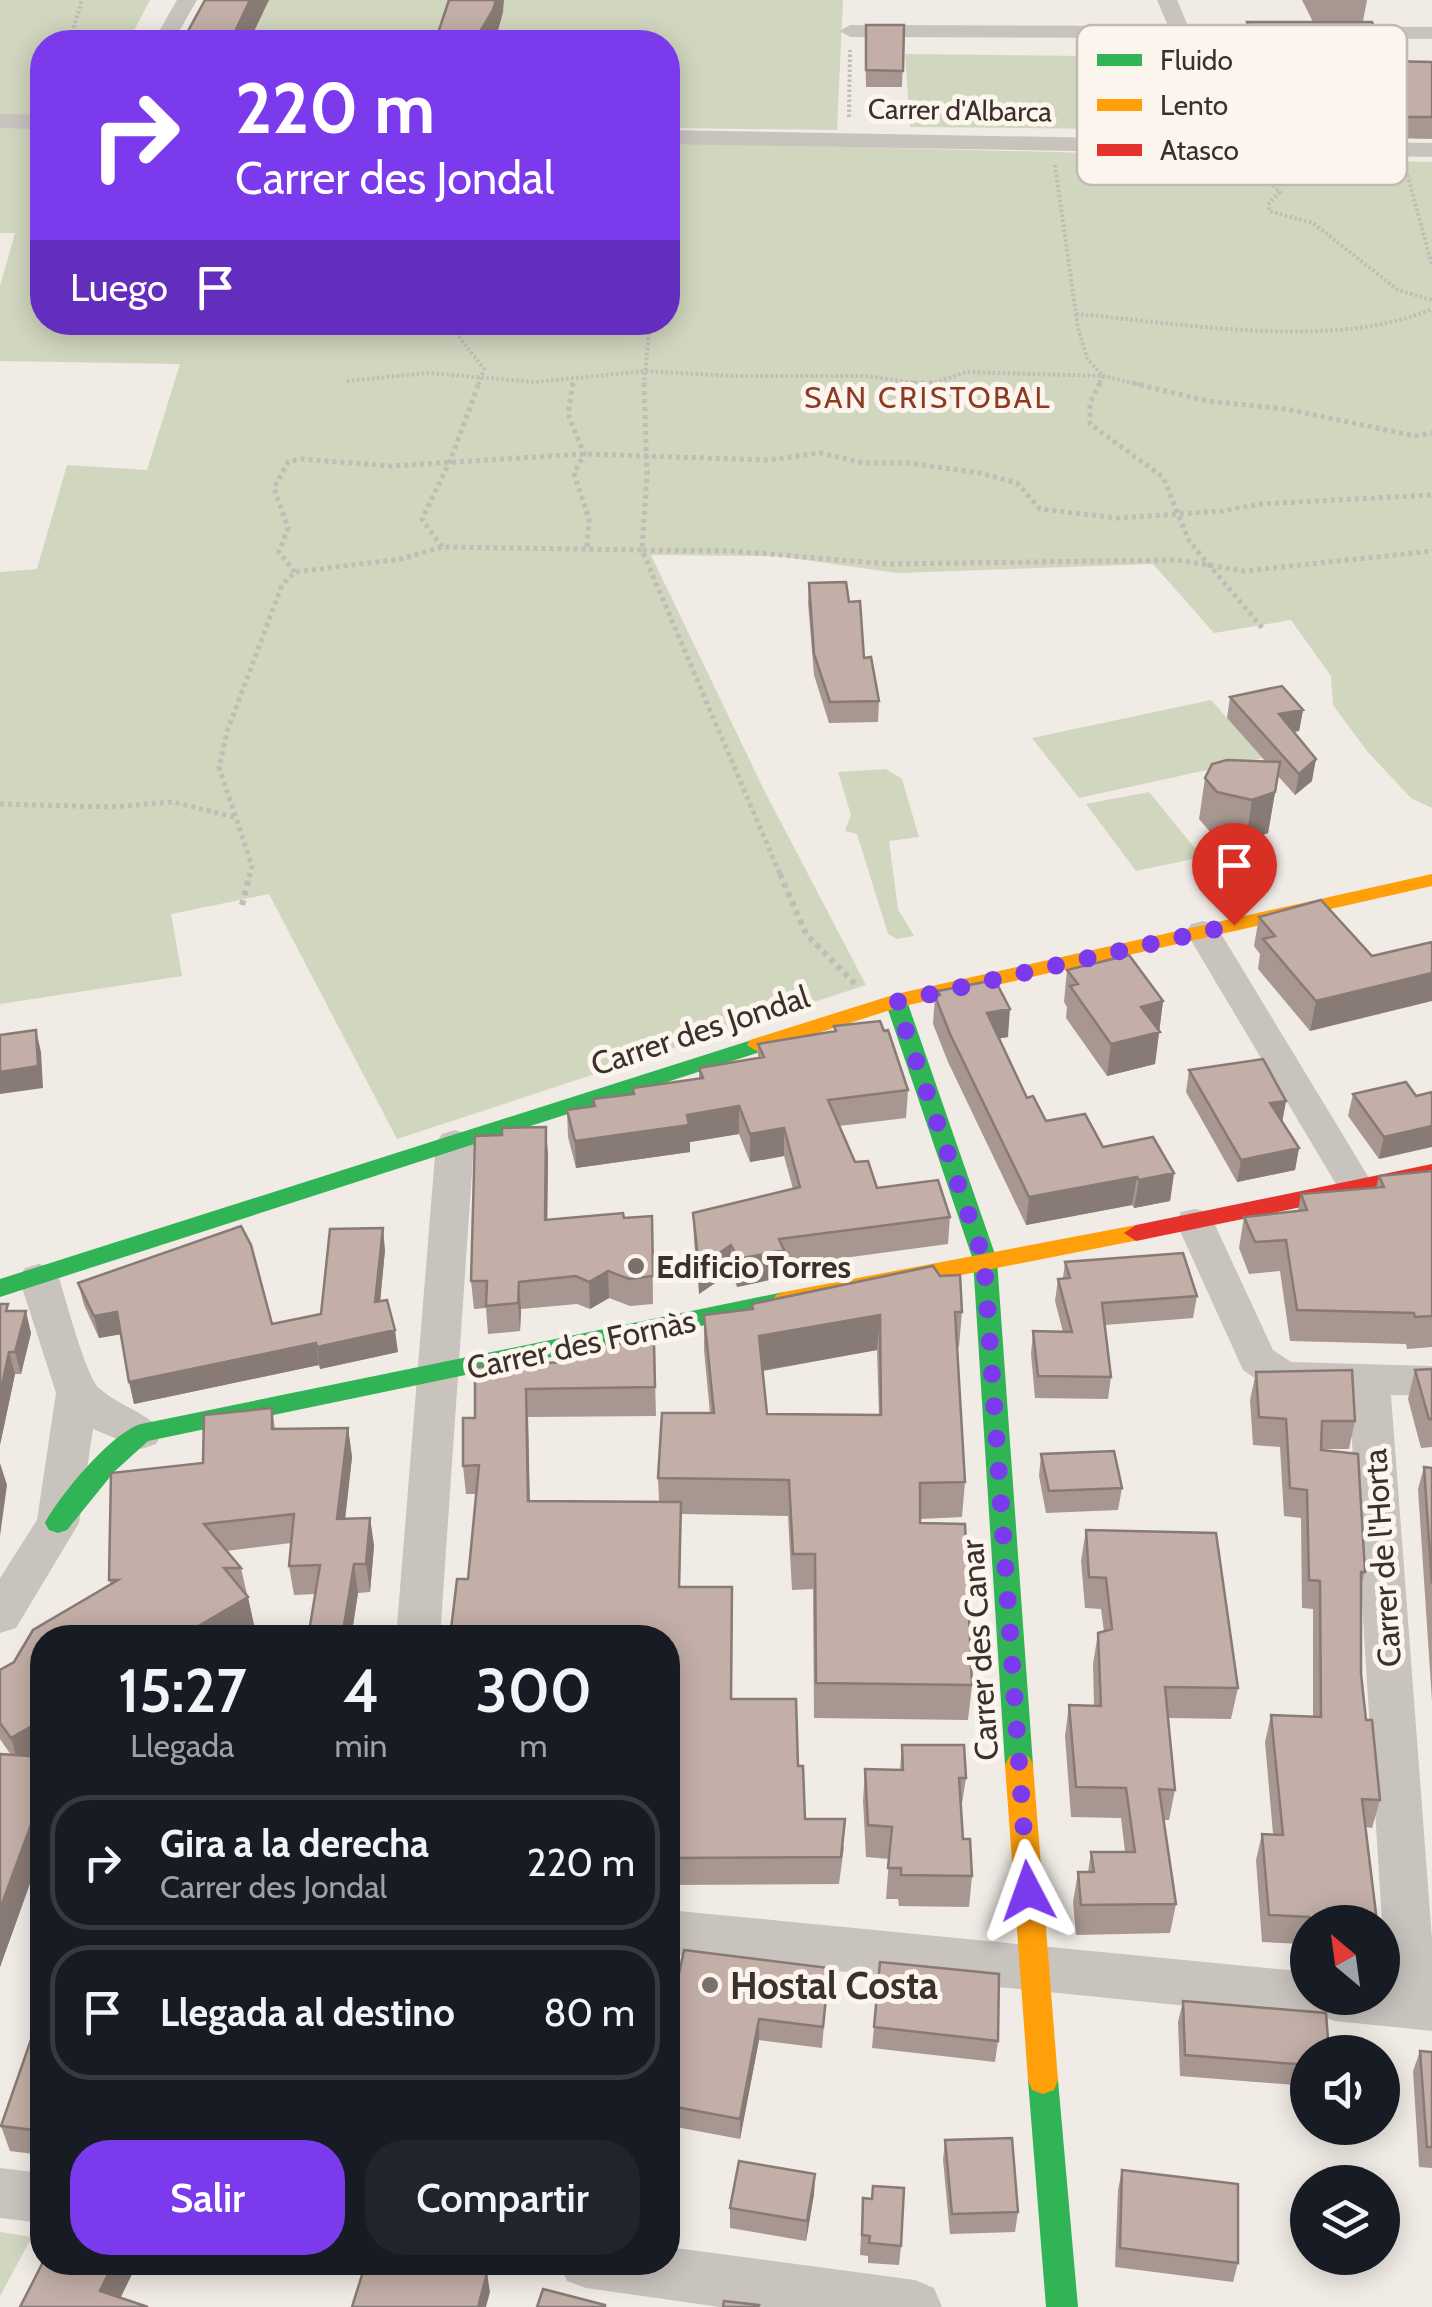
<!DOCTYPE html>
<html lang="es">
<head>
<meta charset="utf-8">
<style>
	body { margin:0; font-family:Cabin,sans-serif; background:#20242c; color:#f1f3f6; height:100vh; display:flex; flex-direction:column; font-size:38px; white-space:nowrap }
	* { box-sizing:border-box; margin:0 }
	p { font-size:32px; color:#9ea1a6 }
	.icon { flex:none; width:55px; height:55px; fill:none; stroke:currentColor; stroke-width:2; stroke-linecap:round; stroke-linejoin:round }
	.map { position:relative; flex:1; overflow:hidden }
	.side { position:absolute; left:30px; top:1625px; width:650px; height:650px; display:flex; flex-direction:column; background:#171b24; border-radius:40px; box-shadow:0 5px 25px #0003 }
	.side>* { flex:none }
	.guide { position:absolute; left:30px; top:30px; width:650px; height:305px; border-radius:40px; box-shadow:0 5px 25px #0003; background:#7c3aed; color:#fff; overflow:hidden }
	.needle { width:65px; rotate:331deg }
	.tools { position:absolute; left:1290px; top:1905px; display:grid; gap:20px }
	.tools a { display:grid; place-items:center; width:110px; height:110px; border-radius:50%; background:#171b24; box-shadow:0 5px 25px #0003; font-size:50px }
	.pin { position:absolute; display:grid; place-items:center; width:85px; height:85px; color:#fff; margin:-102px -42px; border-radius:50% 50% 50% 0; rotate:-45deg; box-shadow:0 0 10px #0007 }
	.pin .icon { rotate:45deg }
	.me { position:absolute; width:110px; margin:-55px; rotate:356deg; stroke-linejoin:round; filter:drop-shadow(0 0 8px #0008) }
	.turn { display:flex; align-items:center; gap:35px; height:210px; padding:0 40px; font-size:45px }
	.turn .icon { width:130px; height:130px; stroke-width:2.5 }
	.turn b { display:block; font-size:70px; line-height:85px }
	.then { display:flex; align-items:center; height:95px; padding:0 40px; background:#0003; gap:20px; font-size:38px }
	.eta { display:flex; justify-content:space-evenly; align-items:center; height:170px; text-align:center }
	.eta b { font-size:60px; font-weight:600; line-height:70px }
	.cta { display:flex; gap:20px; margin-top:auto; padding:20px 40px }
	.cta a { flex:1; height:115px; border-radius:40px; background:#7c3aed; color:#fff; font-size:40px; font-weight:600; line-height:115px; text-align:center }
	.cta a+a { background:#20242c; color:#f1f3f6 }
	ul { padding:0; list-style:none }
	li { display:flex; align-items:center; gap:30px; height:135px; margin:0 20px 15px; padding:0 20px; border:5px solid #363941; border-radius:40px }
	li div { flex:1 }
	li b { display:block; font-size:38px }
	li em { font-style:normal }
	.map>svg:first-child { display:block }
	.green { fill:#d1d6bf }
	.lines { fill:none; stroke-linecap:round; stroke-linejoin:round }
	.path-far2 { stroke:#c2bbb6; stroke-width:4; stroke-dasharray:2.5 2.5; stroke-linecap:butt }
	.path-far1 { stroke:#c2bbb6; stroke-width:5; stroke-dasharray:4 4; stroke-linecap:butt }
	.path { stroke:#c2bbb6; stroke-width:6; stroke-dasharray:5 5; stroke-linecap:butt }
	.street { fill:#c9c3be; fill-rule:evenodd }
	.fast { fill:#30b455; fill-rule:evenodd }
	.slow { fill:#ff9f0a; fill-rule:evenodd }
	.jam { fill:#e5322d; fill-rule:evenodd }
	.wall { fill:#a89690; fill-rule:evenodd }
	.shaded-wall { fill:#887a75 }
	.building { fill:#c3afa7; stroke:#887a75; stroke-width:2.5; fill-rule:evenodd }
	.route { stroke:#7c3aed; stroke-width:18; stroke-dasharray:0 32.4 }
	.poi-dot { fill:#7a716c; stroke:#fbf5ee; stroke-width:4 }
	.labels { text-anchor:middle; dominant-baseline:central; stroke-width:10; stroke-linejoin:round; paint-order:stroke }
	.far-street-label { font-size:28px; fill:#3b302b; stroke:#fbf5ee }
	.far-neighbourhood-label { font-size:30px; letter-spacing:2.5px; fill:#8c3b22; stroke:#fbf5ee }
	.street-label { font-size:32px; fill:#3b302b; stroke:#fbf5ee }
	.poi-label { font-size:32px; font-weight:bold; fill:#3b302b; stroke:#fbf5ee; text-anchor:start }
	.near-poi-label { font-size:38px; font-weight:bold; fill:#3b302b; stroke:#fbf5ee; text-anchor:start }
	.key { fill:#fbf5ee; stroke:#c1bab4; stroke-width:2.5 }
	.key-label { font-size:28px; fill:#3b302b }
</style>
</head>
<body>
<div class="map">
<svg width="1432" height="2307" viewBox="0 0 1432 2307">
	<rect width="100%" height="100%" fill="#f0ebe5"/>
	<path class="green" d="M0,0h150l-22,42h-86v280h626v-180l764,20v646l-21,-10 -44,-47 -34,-46 -2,-29 -40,-56 -77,13 -61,-69 -256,9 -120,-17 -126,-1 114,237 101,193 -469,154 -128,-245 -98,20 11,62 -182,28v-432l37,-3 30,-104 80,5 33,-106 -180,-3v-75l15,-53h-15z
		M205,0h638l-6,130 -169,-2v-86h-484z
		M905,54l279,3 19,73 -293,-3z
		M1211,700l51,58 -183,40 -47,-60z
		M886,769l16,10 17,58 -30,4 9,68 16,27 -17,3 -9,-5 -31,-100 -12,-3 6,-16 -13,-43z
		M1149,792l53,65 -66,14 -50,-67z
		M0,2232l32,5 -32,59z"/>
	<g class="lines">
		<path class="path-far2" d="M69,42l13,-42
			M849,117l1,-67
			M1055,165l23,163 9,30 16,18 -5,9
			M1259,170l-3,1 24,21 -11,11v8l44,12 85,67 34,10
			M1406,170l26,95
			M1076,314c105,9 258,37 356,-5
			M455,322l2,12 27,35 -6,16
			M347,381l81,-8 107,9 110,-11 86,5h136l61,9 38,-13 137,4 39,9
			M572,385l1,-4
			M644,385l6,-63"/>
		<path class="path-far1" d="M573,383l-5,31 16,40 -10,19 15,46 -2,30
			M644,383l3,91 -5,76 90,1 157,13 288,-4 67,11 188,-20
			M913,383h21
			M1100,383l-10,20v21l73,53 26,64 75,89
			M1132,383l76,18 78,8 129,27 17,-3
			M442,547l-20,-28 28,-58 29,-78
			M295,572l-16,-20 9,-24 -14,-40 14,-26 13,-3 90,7 193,-12 184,6 52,-7 44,10h45l71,10 37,10 23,26 77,9 106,-7 37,-7 172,-9
			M0,804l110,3 63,-5 61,15
			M249,877l3,-11 -33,-99 8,-35 55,-147 13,-13 106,-13 41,-12 200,3 139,327"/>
		<path class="path" d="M780,874l26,60 49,50
			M242,905l8,-31"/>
		<path class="street" d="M177,0h20l-24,42h-20z
			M1157,0h20l11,26 244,1v12l-238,-1 44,102 194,3v14l-764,-13v-14l547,10 -42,-102 -323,-1 -10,-6 10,-6 318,1z
			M0,114l42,1v14l-42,-1z
			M1203,921l12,3 5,8 149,246 6,9 -6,9 -13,4 -13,-4 -157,-264 5,-8z
			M455,1130l13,4 6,9 -34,495h-44l40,-495 6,-9z
			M1195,1209l14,3 64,138 18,12 141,4v30l-41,-1 41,544v92l-97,-10 -18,-7 -9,4 -640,-64v-44l640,62v26h74v-76l-33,-528 -66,-2 -14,-4 -26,-18 -67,-148 5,-10z
			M39,1264l14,4 6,10c7,22 27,98 40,110 18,17 52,26 63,45l-6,11 -15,5 -48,-20 -14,94 -63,105 -16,5v-55l37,-58 19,-127 -37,-115 6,-10z
			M0,2168l42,5v50l-42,-5z
			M668,2247l247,33 19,8 8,19h-222l-134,-19 -19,-7 -8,-19h109z"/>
		<path class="fast" d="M896,994l11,7 90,259 36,505 -4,8 -10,4 -10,-4 -4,-8 -32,-505 -88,-259z
			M758,1038l11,7 -3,5 -766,247v-18z
			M784,1292l8,3 4,6 -4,6 -644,134 -34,31 -47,58 -9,3 -9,-3 -4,-7c15,-28 66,-90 96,-99z
			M1043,2066l11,4 4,10 20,227h-32l-18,-227 4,-10z"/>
		<path class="slow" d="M1432,874v12l-532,121 -142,45 -11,-7 3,-5 146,-46z
			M1136,1225l8,2 4,6 -4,6 -360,71 -8,-3 -4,-6 4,-6 8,-3z
			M1019,1753l10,4 4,8 25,315 -4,10 -11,4 -11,-4 -4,-10 -23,-315 4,-8z"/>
		<path class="jam" d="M1432,1164v16l-296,61 -12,-8 12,-8z"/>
	</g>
	<path class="wall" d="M1302,0h65l-4,21 26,40 43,1v77l-40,-1 -4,-12h-14l-2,-6 -119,6 -23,-50 2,-21h16l-4,-12 3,-21h66z
		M904,25l-2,62h-36l-1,-46z
		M809,583l40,19 15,56 15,43 -1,21 -49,1 -15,-48 -6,-72z
		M1230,697l73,13 -4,21 -6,1 19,49 -17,14 -17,-19 -10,57 -22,8 -35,-8 -12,-14 6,-41 60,-17 -38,-43z
		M1259,917l113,39 -62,75 -52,-62 2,-15 -6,-8z
		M1067,970l96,31 -8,63 -48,12 -41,-58 1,-11 -3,-5z
		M938,991l70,46 -9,1 28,60 19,23 57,26 71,26 -4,28 -36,7 -2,-3 -106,20 -78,-163 -15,-38 2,-28h3z
		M834,1026l74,64 -2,28 -67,8 16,36 22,26 73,29 -2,27 -164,22 -1,11 -46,10 -6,-15 -32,22 -5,-53 -1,-28 100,-24 -9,-33 -34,6 -11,-28 -49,8v10l-114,16 -8,-31 -1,-27 26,-4v-7l40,-5v-6l66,-9v-11l59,-10v-14l76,-12z
		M1189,1070l97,31 -4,21 17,26 -4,22 -58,12 -51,-90z
		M1353,1094l63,2 -37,63 -31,-43z
		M548,1154l-1,66 105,-4 1,88 -23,2 -21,-8 -19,11 -13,-5 -56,5 -1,22 -32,3 -2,-26 -12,1 -3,-28z
		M1432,1171v176l-25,2 -1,-5 -116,-3 -10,-70 -31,3 -10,-26 5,-31 54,-6 3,-17 75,-6 3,-12z
		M385,1250l-5,51 18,51 -78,17 -1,-4 -185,39 -13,-70 -22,4 -15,-33 -6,-22 194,41 49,-10z
		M1065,1262l132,34 -4,22 -88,7 6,52 -3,22 -73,-1 -4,-44 2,-23 30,1 -8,-31 3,-22 5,-1z
		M752,1304l210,8 -3,35h-2l8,135 -3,35 -42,2v4l52,162 -4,35 -154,-2 -1,-129 -21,1 -4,-74 -107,-2 -1,73 51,112 67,67 7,53 39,28 -5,37 -171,1v-247l-200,-59 8,-85h-10l-3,-28 12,-48 88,-56 91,-19 2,73 -128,1 2,84h129l-1,-23 52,-65 -6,-63v-35l48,-6zM877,1350l2,65 -112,-1 -4,-43z
		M10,1311l21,22 -10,41h-6l-15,71z
		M1432,1369v78l-11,1 -13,-49 7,-29z
		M1256,1372l99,49 -6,28h-28l44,123 -4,14v88l5,46 14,80 -8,28 -6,-1 11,95h-69v39h-5l-1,-17 -40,-2 -6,-82 6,-26h11l-8,-92 6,-27 42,2v-108l-11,-1 -1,-90 -17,-2 -4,-69 -27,-2 -3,-45z
		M272,1408l3,21 73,-1 4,29 -7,61h25l4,28 -4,46 -12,1 -7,45h-43l7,-44 -21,1 -5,-29 2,-23 -65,8 15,17 13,57 -21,13h-191v115l-6,4h6v93l-42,117v-213l11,1 -11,-16v-69l14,-8 19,-32 77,-45 1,-112 92,-10 1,-48z
		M1041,1454l81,34 -4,22 -72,3 -7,-37z
		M1424,1467l8,1v233l-14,-212z
		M1086,1530l152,158 -7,31 -63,-1 7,72 -6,30h-5l12,84 -6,29 -94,2 -3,-33 5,-30h10l3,-20h34l-4,-34 -50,-1 -6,-81 4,-31 25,1 -1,-42 5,-31 6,-1 -3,-23 -16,-1 -4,-47z
		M902,1745l64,33 -5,32 2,29 9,37 -3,31 -70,-1 -1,-7h-12l3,-40 -23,-2 -3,-56 2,-32 35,1z
		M880,1962l118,79 -3,21 -123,-14z
		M829,1968l-7,80 -63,-8 -19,99 -64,-12 -4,30h-4v-131z
		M1183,2001l125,51v34l-128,-10 -2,-54z
		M42,2008v147l-32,-4 -9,-25z
		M1420,2051l12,1v116l-13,-1 -6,-96z
		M945,2140l73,72 -3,20 -65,2 -7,-74z
		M1122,2170l116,93 -5,19 -118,-15 3,-77z
		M815,2174l-1,20 -8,47 -76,-13v-20z
		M863,2198l38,48 -2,19 -31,-2v-7l-8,-1z"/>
	<path class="shaded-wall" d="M250,0h19l-20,42h-19z
		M496,0h8l-1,12 -8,30h-21z
		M1303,710l-4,21 -24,4 4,-21z
		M1316,759l-4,22 -17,14 4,-21z
		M1275,792l-7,41 -22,8 6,-41z
		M1432,973v28l-122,30 6,-30z
		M1163,1001l-8,63 -48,12 4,-32 30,-37z
		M1010,1009l-2,28 -23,4 2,-28z
		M36,1030l5,22 2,36 -43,6v-22z
		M1286,1101l-4,22 -12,-20z
		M739,1106v28l-49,8v10l-114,16 -1,-27 112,-26z
		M1432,1126v21l-53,12 5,-22z
		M546,1127l2,27 -1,94 -2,-28z
		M784,1128v28l-34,6v-28z
		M1299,1148l-4,22 -58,12 4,-22z
		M1174,1173l-4,28 -36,7 5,-28z
		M1137,1177l-5,28 -106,20 3,-28z
		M383,1228l2,22 -7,74 -3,-22z
		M731,1245v27l-32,22v-27z
		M784,1250l-1,27 -46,10 1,-28z
		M608,1271l1,27 -19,11 -1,-27z
		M519,1282l2,27 -1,22 -2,-28z
		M26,1311l5,22 -10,41 -6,-22z
		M117,1312l5,22 -23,4 -5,-22z
		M880,1315l-3,35 -118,21v-35z
		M395,1330l3,22 -78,17 -3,-22z
		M316,1343l3,22 -185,39 -5,-22z
		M9,1352l6,22 -15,71v-51z
		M526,1389l2,28 2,113 -2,-29z
		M348,1428l4,29 -10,90 -5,-28z
		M0,1463l7,22 -7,51z
		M370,1518l4,28 -4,46 -4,-28z
		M354,1564l4,29 -7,45h-9z
		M248,1597l6,28 -21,13h-55z
		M42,1720v33l-23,13 -8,-28z
		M39,1803l3,11v36l-42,117v-58z
		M759,2019v21l-19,99v-20z
		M676,2107v20l-4,30 -1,-20z
		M815,2174l-1,20 -8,47 1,-20z
		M114,2262h24l-22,45 -16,-16z
		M487,2273l3,19 -4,15h-8z"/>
	<path class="building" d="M205,0h45l-20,42h-48z
		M449,0h47l-3,10 -19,32h-39z
		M1247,22h125l17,39 43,1v55h-36l-4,-13h-15l-2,-5 -119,5 -24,-49 26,-1z
		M866,25h38l-1,46 -37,-1z
		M846,582l3,20 11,-1 4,57 7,-1 8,44 -49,1 -16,-48 -5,-71z
		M1282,686l21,24 -24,4 37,45 -17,15 -69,-77z
		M1227,760l53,2 -5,30 -23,8 -35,-8 -12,-14 7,-14z
		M1321,900l51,56 60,-14v31l-116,28 -53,-62 12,-3 -16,-19z
		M1129,955l34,46 -22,6 19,25 -49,12 -41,-58 8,-2 -11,-14z
		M995,980l15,29 -23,4 40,85 6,-2 13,25 39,-7 18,33 50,-10 21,36 -35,7 -2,-3 -108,20 -79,-163 -15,-38 5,-1 -2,-4z
		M880,1021l4,10 4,-1 20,60 -80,10 27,62 13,-1 9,27 61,-8 12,37 -171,22 5,11 -46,9 -7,-14 -32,22 -6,-54 107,-26 -16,-59 -34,6 -11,-28 -52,9 2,10 -114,16 -8,-31 28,-4 -2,-7 41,-5 -1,-6 70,-10 -4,-10 65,-11 -6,-13 78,-13 -2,-5z
		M36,1030l2,36 -38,6v-37z
		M1263,1059l23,42 -16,2 29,45 -58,12 -52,-90z
		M1406,1082l10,14 16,-4v34l-48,11 -31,-43z
		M546,1127l-1,93 78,-7 1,5 28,-2 1,60 -24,3 -21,-8 -19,11 -13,-6 -57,6 -1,21 -32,3 1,-25h-16l4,-145 27,-1v-7z
		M1432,1171v145l-17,1 -1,-4 -117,-3 -11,-70 -31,2 -11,-25 63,-7 -6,-16 83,-7 -5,-11z
		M241,1226l10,19 21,79 49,-10 9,-85 53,-1 -8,74 12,-2 8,30 -78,17 -1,-4 -187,39 -12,-70 -23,4 -16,-33z
		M1183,1253l14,43 -95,7 9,74 -73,-1 -5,-45 39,1 -14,-53 12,-1 -5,-16z
		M933,1266l7,10 20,-1 2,37h-7l10,170 -45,1v40l45,1 7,161 -156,-2 -1,-129h-22l-4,-74 -131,-2 4,-65h52l-10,-98 49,-6 -1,-5zM880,1315l1,100 -114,-1 -8,-78z
		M0,1304h8l-2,7h20l-11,41h-6l-9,42z
		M654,1343l1,44 -129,2 2,112 153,1 -2,85h53l-1,112h65l2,67h5l2,53h40l-4,38 -173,1v-220h-218l7,-59h11l11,-114 -16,1v-48h12v-51l88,-5v-17z
		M1432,1369v50h-3l-14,-49z
		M1352,1370l3,51h-33l-1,29 37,4 7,118h-4v102l5,46h6l8,80 -18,-1 15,123h-67l-1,-5 -40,-2 -7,-81 21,1 -12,-120 50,2 -1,-136 -11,-1 -2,-90 -17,-2 -4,-69 -27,-2 -3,-45z
		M272,1408v21l76,-1 -11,91 33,-1 -4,46h-12l-12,74h-34l12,-73 -31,1 5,-52 -90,10 37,44h-17l24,29 -70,41h-136v82l-31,18 -11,-15v-53l14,-8 19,-32 85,-50h-9l2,-107 92,-10 1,-48z
		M1114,1451l8,37 -73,3 -8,-37z
		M1424,1467l8,1v116z
		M1086,1530l130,3 22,155 -73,-1 10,103 -16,-1 17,115 -95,1 -3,-33h16l-3,-20h44l-9,-64 -50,-1 -7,-82 32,1 -3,-73 14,-4 -6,-51 -17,-1z
		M902,1745h62l2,33h-7l4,61h7l2,37 -71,-1v-7h-13l4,-41 -24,-2 -3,-56 38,1z
		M0,1754l42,3v46h-3l-39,106z
		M684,1950l145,18 -6,59 -64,-8 -19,100 -64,-12 -5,30h-3v-111z
		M880,1962l119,12 -1,67 -124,-14z
		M1183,2001l143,12 3,39h-21v13l-123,-10z
		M42,2008v123l-41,-5z
		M1420,2051l12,1v95h-5z
		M1012,2138l6,74 -66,2 -7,-74z
		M739,2161l76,13 -8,47 -77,-13z
		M1122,2170l116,14v79l-118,-15z
		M873,2186l31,2 -3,58 -32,-3 1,-7 -8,-1 1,-37 9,1z
		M43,2262h71l-14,29 48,16h-128z
		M366,2262h70l51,11 -9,34h-126z
		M543,2289l62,16v2h-68z
		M724,2301l35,4 -1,2h-35z"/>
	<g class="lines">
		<path class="route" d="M1028,1891l-44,-631 -88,-258 338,-77"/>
	</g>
	<g class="poi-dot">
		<circle cx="636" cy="1266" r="10"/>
		<circle cx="710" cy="1985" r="10"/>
	</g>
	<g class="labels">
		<g class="far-street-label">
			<text transform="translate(960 110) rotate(1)">Carrer d'Albarca</text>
		</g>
		<g class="far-neighbourhood-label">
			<text x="928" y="397">SAN CRISTOBAL</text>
		</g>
		<g class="street-label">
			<text transform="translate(700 1030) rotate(-18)">Carrer des Jondal</text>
			<text transform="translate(581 1344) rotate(-12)">Carrer des Fornàs</text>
			<text transform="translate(1382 1558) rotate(-94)">Carrer de l'Horta</text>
			<text transform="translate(979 1650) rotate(-94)">Carrer des Canar</text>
		</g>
		<g class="poi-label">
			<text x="656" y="1266">Edificio Torres</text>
		</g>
		<g class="near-poi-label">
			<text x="730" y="1985">Hostal Costa</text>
		</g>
	</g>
	<rect x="1077" y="25" width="330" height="160" rx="15" class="key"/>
	<rect x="1097" y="54" width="45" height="12" fill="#30b455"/>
	<rect x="1097" y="99" width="45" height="12" fill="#ff9f0a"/>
	<rect x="1097" y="144" width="45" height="12" fill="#e5322d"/>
	<g class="key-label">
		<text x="1160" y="70">Fluido</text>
		<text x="1160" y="115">Lento</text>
		<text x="1160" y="160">Atasco</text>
	</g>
</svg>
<div class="tools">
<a><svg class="needle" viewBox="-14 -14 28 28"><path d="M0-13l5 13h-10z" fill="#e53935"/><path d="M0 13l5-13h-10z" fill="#9ea1a6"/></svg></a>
<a><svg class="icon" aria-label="sound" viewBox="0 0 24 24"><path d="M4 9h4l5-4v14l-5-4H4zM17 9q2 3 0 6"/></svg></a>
<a><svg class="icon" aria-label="layers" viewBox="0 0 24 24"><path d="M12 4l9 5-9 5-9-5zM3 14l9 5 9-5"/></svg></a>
</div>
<div class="pin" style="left:1234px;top:925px;background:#d93025"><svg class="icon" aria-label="arrive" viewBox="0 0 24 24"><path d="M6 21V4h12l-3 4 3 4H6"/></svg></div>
<svg class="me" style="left:1028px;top:1891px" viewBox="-20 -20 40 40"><path d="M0-17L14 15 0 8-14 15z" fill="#7c3aed" stroke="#fff" stroke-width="4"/></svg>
<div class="guide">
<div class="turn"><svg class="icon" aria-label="right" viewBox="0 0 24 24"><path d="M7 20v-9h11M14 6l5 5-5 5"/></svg><div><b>220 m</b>Carrer des Jondal</div></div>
<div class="then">Luego<svg class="icon" aria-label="arrive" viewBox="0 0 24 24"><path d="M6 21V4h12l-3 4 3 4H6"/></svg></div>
</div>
<section class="side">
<div class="eta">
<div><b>15:27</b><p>Llegada</p></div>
<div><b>4</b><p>min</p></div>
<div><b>300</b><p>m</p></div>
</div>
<ul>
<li><svg class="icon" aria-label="right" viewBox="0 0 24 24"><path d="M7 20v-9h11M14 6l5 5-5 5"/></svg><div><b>Gira a la derecha</b><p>Carrer des Jondal</p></div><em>220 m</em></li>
<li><svg class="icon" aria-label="arrive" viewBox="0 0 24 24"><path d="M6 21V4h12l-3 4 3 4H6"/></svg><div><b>Llegada al destino</b></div><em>80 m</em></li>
</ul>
<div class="cta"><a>Salir</a><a>Compartir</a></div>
</section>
</div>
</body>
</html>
